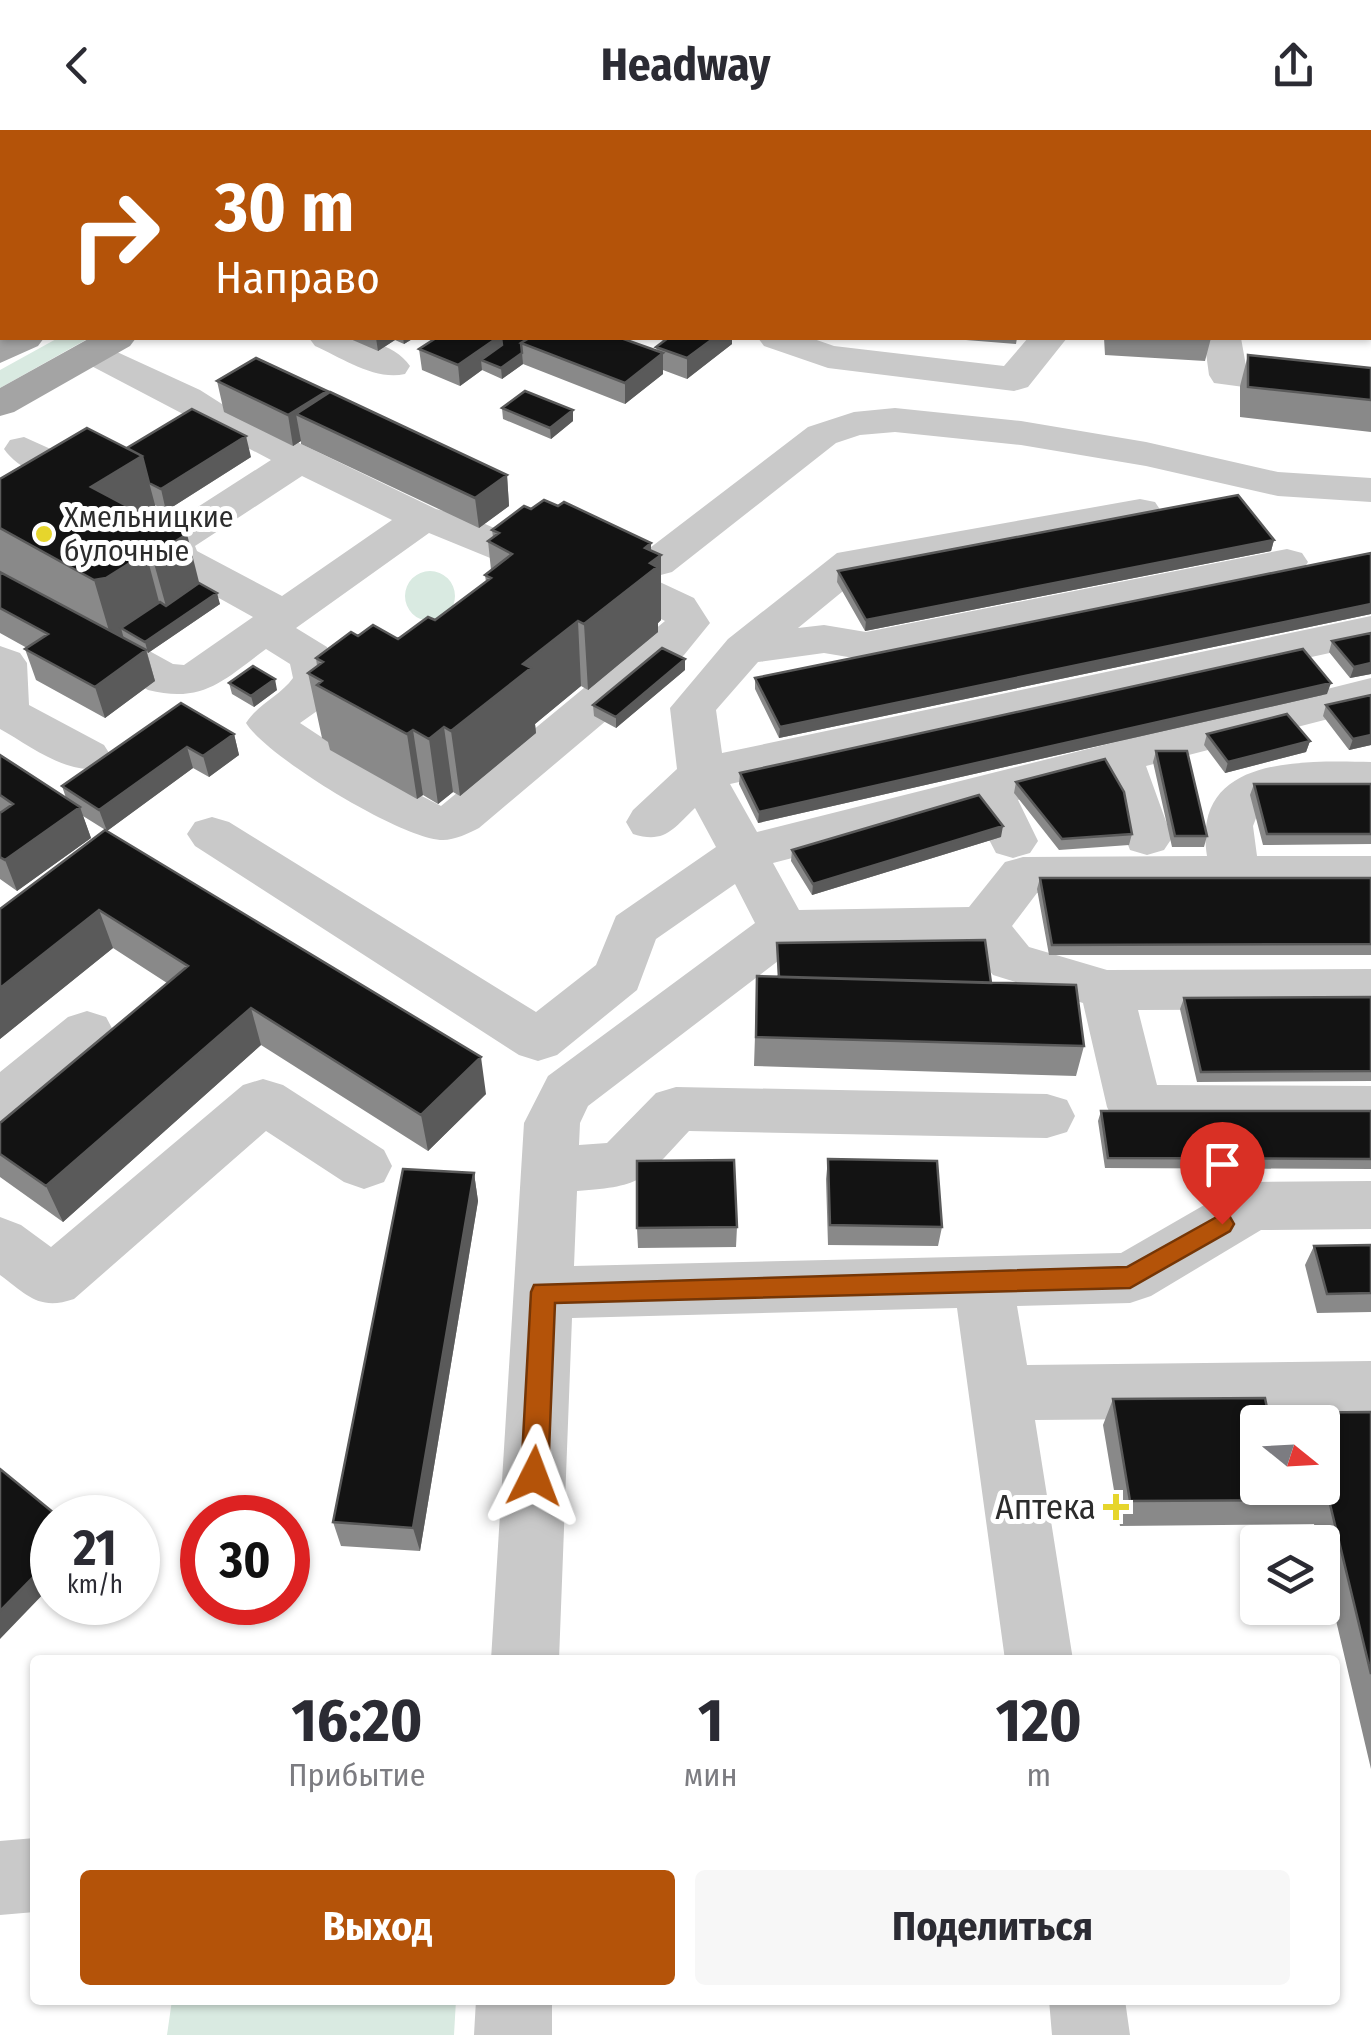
<!DOCTYPE html>
<html lang="ru">
<head>
<meta charset="utf-8">
<style>
	body { margin:0; font-family:"Fira Sans Condensed",sans-serif; background:#f7f7f7; color:#2b2b33; height:100vh; display:flex; flex-direction:column; font-size:38px; white-space:nowrap }
	* { box-sizing:border-box; margin:0 }
	p { font-size:32px; color:#7c7c81 }
	.icon { flex:none; width:55px; height:55px; fill:none; stroke:currentColor; stroke-width:2; stroke-linecap:round; stroke-linejoin:round }
	.map { position:relative; flex:1; overflow:hidden }
	.details { position:absolute; left:30px; top:1525px; width:1310px; height:350px; display:flex; flex-direction:column; background:#fff; border-radius:10px; box-shadow:0 2px 8px #0004 }
	.details>* { flex:none }
	.top-card { position:absolute; left:0px; top:0px; width:1372px; height:210px; box-shadow:0 2px 8px #0004; background:#b45309; color:#fff; overflow:hidden }
	.needle { width:65px; rotate:108deg }
	.tools { position:absolute; left:1240px; top:1275px; display:grid; gap:20px }
	.tools a { display:grid; place-items:center; width:100px; height:100px; border-radius:10px; background:#fff; box-shadow:0 2px 8px #0004; font-size:50px }
	.speed { position:absolute; left:30px; top:1365px; display:flex; gap:20px; font-size:50px; font-weight:700; text-align:center }
	.speed>* { display:grid; place-content:center; width:130px; height:130px; border-radius:50%; background:#fff; box-shadow:0 2px 8px #0004; line-height:1 }
	.speed small { font-size:25px; font-weight:400 }
	.speed .limit { border:15px solid #d22; background:#fff; color:#111 }
	.pin { position:absolute; display:grid; place-items:center; width:85px; height:85px; color:#fff; margin:-102px -42px; border-radius:50% 50% 50% 0; rotate:-45deg; box-shadow:0 0 10px #0007 }
	.pin .icon { rotate:45deg }
	.me { position:absolute; width:110px; margin:-55px; rotate:3deg; stroke-linejoin:round; filter:drop-shadow(0 0 8px #0008) }
	.turn { display:flex; align-items:center; gap:35px; height:210px; padding:0 50px; font-size:45px }
	.turn .icon { width:130px; height:130px; stroke-width:2.5 }
	.turn b { display:block; font-size:70px; line-height:85px }
	.eta { display:flex; justify-content:space-evenly; align-items:center; height:170px; text-align:center }
	.eta b { font-size:60px; font-weight:700; line-height:70px }
	.action { display:flex; gap:20px; margin-top:auto; padding:20px 50px }
	.action a { flex:1; height:115px; border-radius:10px; background:#b45309; color:#fff; font-size:40px; font-weight:700; line-height:115px; text-align:center }
	.action a+a { background:#f7f7f7; color:#2b2b33 }
	header { display:flex; justify-content:space-between; align-items:center; height:130px; padding:0 50px; background:#fff; font-size:45px; font-weight:700 }
	.map>svg:first-child { display:block }
	.green { fill:#d9eae1 }
	.lines { fill:none; stroke-linecap:round; stroke-linejoin:round }
	.minor { fill:#c9c9c9; fill-rule:evenodd }
	.major { fill:#a4a4a4; fill-rule:evenodd }
	.wall { fill:#898989 }
	.shaded-wall { fill:#5a5a5a }
	.building { fill:#131313; stroke:#5a5a5a; stroke-width:2.5; fill-rule:evenodd }
	.route { fill:#b45309; stroke:#753606; stroke-width:2.5 }
	.poi-dot { fill:#e6d52c; stroke:#fff; stroke-width:4 }
	.labels { text-anchor:middle; dominant-baseline:central; stroke-width:10; stroke-linejoin:round; paint-order:stroke }
	.far-poi-label { font-size:30px; fill:#2c2c2c; stroke:#fff; text-anchor:start }
	.poi-label { font-size:35px; fill:#2c2c2c; stroke:#fff; text-anchor:end }
</style>
</head>
<body>
<header><svg class="icon" aria-label="back" viewBox="0 0 24 24"><path d="M15 5l-7 7 7 7"/></svg>Headway<svg class="icon" aria-label="share" viewBox="0 0 24 24"><path d="M12 15V3M7 8l5-5 5 5M5 13v7h14v-7"/></svg></header>
<div class="map">
<svg width="1371" height="1905" viewBox="0 0 1371 1905">
	<rect width="100%" height="100%" fill="#fff"/>
	<path class="green" d="M58,208h31l-89,50v-18z
		M405 466a25 25 0 1 1 50 0a25 25 0 1 1-50 0Z
		M172,1870h284l-2,35h-287z"/>
	<g class="lines">
		<path class="minor" d="M897,0h39l1,2h-39z
			M1098,0h33l1,2h-33z
			M1370,145h1v22h-1z
			M2,148v22l-2,1v-22z
			M309,208c32,-2 81,-1 101,28l-5,8c-30,7 -63,-16 -90,-28z
			M758,208h53l23,8 170,20 24,-28h39l-39,49 -14,4 -186,-23 -64,-22z
			M1204,208h37l5,28 125,14v24l-157,-21 -5,-8z
			M93,211l107,49 33,21 203,98 36,9 53,24 79,14 90,42 16,25 -26,32 -205,173c-10,5 -24,12 -36,12 -40,0 -176,-83 -197,-117 12,-19 34,-27 47,-45l-3,-14 -24,-15c-42,31 -63,55 -118,41l-148,-85v-32l15,4 158,87 11,1 69,-48 -88,-49 -13,-23 13,-17 106,-68 -191,-100 -6,-8 6,-8zM302,346l90,44 -110,76 -85,-45 -2,-5zM429,403l71,29 78,14 87,45 -224,185 -71,-37 -70,-46 17,-12 22,-32 -12,-32 -31,-19z
			M895,278l126,13 125,21 132,30 93,6v24l-93,-6 -132,-30 -125,-21 -126,-13 -35,3 -24,8 -164,129 -15,4 -15,-4 -6,-9 6,-9 166,-127 46,-15z
			M24,307l51,23 32,-9 14,3 6,9c-26,38 -100,19 -123,-14l6,-9z
			M1140,369l15,3 6,9 -6,9 -290,53 -67,55 26,-3 42,7 421,-83 15,4 6,9 -6,9 -15,4 -421,85 -42,-7 -66,9 -42,48 6,43 649,-137v28l-641,140 27,48 614,-154v30l-225,58 26,72 -8,12 -17,5 -17,-5 -28,-72 -84,22 20,41 -8,12 -17,5 -17,-5 -22,-42 -201,52 26,47 170,-3 36,-45 18,-5 184,-1c-16,-101 95,-95 164,-94v32l-81,2 -21,7 -11,10 -5,13 4,30h114v36l-334,1 -25,33 17,21 78,23 264,-1v40l-233,1 19,75 214,1v44l-236,-1 -20,-6 -8,-16 -24,-104 -90,-28 -24,-30 -174,3 -207,158 -8,17 -1,22 28,-2 49,-50 20,-6 371,7 20,6 8,16 -8,16 -20,6 -358,-7c-46,49 -43,55 -112,60l-3,75 547,-13 111,-64 20,-7 119,-1v48l-110,1 -110,66 -21,7 -113,3 10,59 344,-4v56l-336,3 38,240h-68l-48,-352 -385,10 -13,342h-68l33,-537 24,-47 207,-153 -20,-39 -79,55 -19,51 -80,65 -19,6 -19,-6 -324,-209 -8,-12 8,-12 17,-5 17,5 307,190 60,-47 20,-49 100,-69 -21,-39c-22,21 -30,36 -62,26l-7,-12 7,-12 44,-41 -7,-61 58,-69 109,-86z
			M0,516l20,7 7,10 2,42 75,40 7,11 -7,11c-36,10 -73,-21 -104,-38z
			M87,881l19,6 8,15 -8,15 -86,72 -20,6v-53l68,-55z
			M263,949l20,6 101,65 8,16 -8,16 -20,7 -20,-7 -78,-51 -192,168c-35,12 -47,-4 -74,-24v-58l21,8 30,22 192,-162z
			M35,1708v74l-35,3v-74z
			M476,1870h76v35h-78z
			M1049,1870h76l5,35h-78z"/>
		<path class="major" d="M0,207l2,-2 42,3 -6,8 -38,17z
			M90,208h46l-6,8 -116,66 -14,4v-28z"/>
	</g>
	<path class="wall" d="M182,0h33l-5,2h-21z
		M940,0h100v2h-92z
		M1370,51h1v87l-1,-1z
		M348,208h66l-10,6 -9,-4 -17,11z
		M436,208l221,13 -1,-4 8,-6 -8,-3h76v6l-45,35 -24,-9v4l-38,30 -102,-40 -21,15 -20,-9 -22,16 -38,-16 -3,-21z
		M941,208h76l-1,6z
		M1104,208h107l-6,23 -100,-6z
		M1248,225l123,13v64l-131,-15v-31z
		M217,251l110,13 180,81 2,31 -30,22 -178,-84v-3l-8,5 -69,-34z
		M502,278l71,2v11l-22,18 -48,-20z
		M127,318l124,9 -85,54 -11,-6 3,11 -2,1 43,66 21,21 -72,49 -1,-1 8,29 -50,37 -69,-38 -11,-31 2,-1 -27,-15v-154z
		M492,400l159,21 10,69 -3,3v9l-70,58 -7,-4 -46,38 1,9 -76,63 -7,-4 -15,12 -15,-9 -6,4 -87,-49 -2,-8 -6,-4 -14,-65 9,-7 -1,-8 42,-22 40,3 37,-19 51,-38 -1,-7 6,-5 -3,-29 5,-4z
		M1274,410l-3,11 -406,80 -28,-49 1,-11z
		M1371,423v61l-592,124 -24,-49v-11z
		M1371,503v41l-21,4 -21,-26 3,-11z
		M685,540l-69,58 -22,-12 -1,-11z
		M229,553l48,7 -23,17 -22,-13z
		M1327,564l-569,129 -19,-39 1,-11z
		M1371,565v50l-22,5 -26,-34 3,-11z
		M181,573l53,31 5,21 -30,22 -16,-9 -86,63 -24,-15 8,22 -74,53 -17,-12v-124l66,43 -4,-12z
		M1207,604l103,7 -4,11 -81,21 -21,-28z
		M1156,621l51,85 -3,11h-32l-19,-85z
		M1016,652l116,52 -3,11 -70,5 -45,-57z
		M1254,654h117v60l-108,1 -13,-50z
		M105,700l381,264 -58,57 -167,-106 -198,177 -63,-45v-54l167,-140 -54,-35 -113,91v-130z
		M1001,707l-189,58 -21,-34 1,-11z
		M1040,748h331v77h-322l-12,-66z
		M777,813l214,40 93,63 -8,30 -322,-10 3,-90 21,1z
		M1371,867v84l-174,1 -17,-73 4,-11z
		M1101,981h270v58l-266,-1 -7,-47z
		M828,1029l114,68 -4,19 -110,-1 -2,-66z
		M474,1043l4,28 -58,350 -79,-5 -8,-24z
		M737,1097l-1,20 -98,1 -1,-20z
		M1371,1115v67l-54,1 -12,-48 9,-19z
		M1113,1269l155,14 103,-1v357l-49,-208v-19h-4l-4,-18 -194,2 -17,-101z"/>
	<path class="shaded-wall" d="M98,0h75l1,2h-81z
		M687,0h74l-4,2h-74z
		M2,47v66l-2,1v-66z
		M376,208h19v2l-17,11z
		M403,208h11l-10,6z
		M497,208h4l2,17 -22,5 1,10 -22,16 -2,-21z
		M714,208h18v6l-45,35v-21z
		M522,223l1,11 -21,15 -1,-11z
		M663,223v21l-38,30v-21z
		M327,261l5,30 -36,-7 5,27 -8,5 -5,-31z
		M573,280v11l-22,18 -1,-11z
		M246,306l5,21 -85,54 -5,-22z
		M142,326l16,60 -49,32 -18,-61z
		M507,345l2,31 -30,22 -4,-30z
		M187,404l15,60 -33,23 -17,-61z
		M1274,410l-3,11 -406,80 1,-11z
		M651,413v19l10,-7v65l-3,3v9l-70,58 -4,-66 61,-76z
		M146,423l16,60 -41,15 3,11 -12,2 -18,-61z
		M217,463l3,11 -72,49 -3,-11z
		M1371,474v10l-592,124 1,-11z
		M578,491l3,65 -46,38 1,9 -76,63 -9,-65 72,-67z
		M146,520l9,31 -50,37 -10,-31z
		M685,529v11l-69,58v-11z
		M1371,533v11l-21,4 4,-11z
		M275,549l2,11 -23,17 -3,-11z
		M1331,553l-4,11 -569,129 1,-11z
		M444,597l9,65 -15,12 -9,-65z
		M413,600l10,65 -6,4 -10,-65z
		M234,604l5,21 -30,22 -6,-21z
		M1371,605v10l-22,5 4,-11z
		M1310,611l-4,11 -81,21 3,-11z
		M187,617l6,21 -86,63 -8,-21z
		M80,677l11,31 -74,53 -12,-31z
		M1003,696l-2,11 -189,58 1,-11z
		M99,780l14,38 -113,91v-51z
		M251,878l10,37 -198,177 -17,-36z
		M481,927l5,37 -58,57 -7,-36z
		M474,1043l4,28 -58,350 -7,-23z
		M52,1428v27l-52,54v-28z"/>
	<path class="building" d="M0,0h98l-5,2h-91v45l-2,1z
		M601,0h86l-4,2h-86z
		M971,0h69v2h-69z
		M1134,0h24l10,2h-40z
		M1370,51h1v46l-1,-1z
		M436,208h61l-39,27 -39,-16z
		M501,208h28l-8,5 1,10 -21,15 -20,-8 21,-15z
		M529,208h92l42,15 -38,30 -104,-40z
		M668,208h46l-27,20 -31,-11z
		M1248,225l123,13v32l-123,-13z
		M256,228l71,33 -39,24 -71,-34z
		M525,261l48,19 -23,18 -48,-20z
		M330,262l177,83 -32,23 -179,-84z
		M192,279l54,27 -85,53 -12,-6 -7,-27 -15,-8z
		M87,298l55,28 -51,31 53,28 4,-2 39,21 -35,22 -6,-3 -40,25 -12,2 -94,-52v-49z
		M1238,365l36,45 -408,80 -28,-49z
		M544,370l14,6 6,-4 87,41 -6,5 16,7 -11,8 7,4 -73,57 -6,-3 -55,43 8,4 -80,63 -7,-4 -15,12 -16,-9 -6,4 -90,-49 5,-4 -14,-8 15,-11 -7,-4 35,-26 7,4 15,-11 25,14 30,-22 7,3 56,-42 -6,-3 27,-21 -24,-13 11,-8 -7,-3 32,-24 7,3z
		M1371,423v51l-591,123 -25,-49z
		M0,442l146,78 -51,37 -70,-38 23,-15 -48,-26z
		M199,453l18,10 -72,49 -24,-14 39,-26 6,4z
		M1371,503v30l-17,4 -22,-26z
		M662,518l23,11 -69,58 -23,-12z
		M1303,519l28,34 -572,129 -19,-39z
		M253,536l22,13 -24,17 -22,-13z
		M1371,565v40l-18,4 -27,-34z
		M181,573l53,31 -31,22 -16,-9 -88,63 -37,-24z
		M1287,584l23,27 -82,21 -21,-28z
		M1156,621h31l20,85h-32z
		M0,625l80,52 -75,53 -5,-3v-44l13,-9 -13,-9z
		M1105,629l19,33 8,42 -70,5 -46,-57z
		M1254,654h117v50h-104z
		M979,665l24,31 -190,58 -21,-34z
		M105,700l376,227 -60,58 -170,-107 -205,178 -46,-32v-31l188,-157 -89,-56 -99,78v-79z
		M1040,748h331v66l-319,1z
		M985,810l6,43 -212,-6 -2,-34z
		M757,846l319,9 8,61 -328,-9z
		M1371,867v74l-170,1 -17,-74z
		M1101,981h270v48l-263,-1z
		M828,1029l109,2 5,66 -112,-2z
		M734,1030l3,67 -100,1v-67z
		M403,1039l71,4 -61,355 -80,-6z
		M1371,1115v48l-44,1 -13,-48z
		M1265,1268l3,15 103,-1v262l-42,-174 -199,1 -17,-102zM1258,1292h64v66h-64z
		M0,1339l60,49h-8v40l-52,53z"/>
	<path class="route" d="M1222,1084l8,3 4,7 -4,7 -100,57 -575,15 -7,173 -4,9 -10,3 -9,-3 -4,-9 10,-184 3,-7 593,-18z"/>
	<g class="poi-dot">
		<circle cx="44" cy="404" r="10"/>
		<path d="M1111 1362h10v10h10v10h-10v10h-10v-10h-10v-10h10z"/>
	</g>
	<g class="labels">
		<g class="far-poi-label">
			<text x="64" y="387">Хмельницкие<tspan x="64" dy="34">булочные</tspan></text>
		</g>
		<g class="poi-label">
			<text x="1096" y="1377">Аптека</text>
		</g>
	</g>
</svg>
<div class="tools">
<a><svg class="needle" viewBox="-14 -14 28 28"><path d="M0-13l5 13h-10z" fill="#e53935"/><path d="M0 13l5-13h-10z" fill="#7c7c81"/></svg></a>
<a><svg class="icon" aria-label="layers" viewBox="0 0 24 24"><path d="M12 4l9 5-9 5-9-5zM3 14l9 5 9-5"/></svg></a>
</div>
<div class="speed"><div>21<small>km/h</small></div><div class="limit">30</div></div>
<div class="pin" style="left:1222px;top:1094px;background:#d93025"><svg class="icon" aria-label="arrive" viewBox="0 0 24 24"><path d="M6 21V4h12l-3 4 3 4H6"/></svg></div>
<svg class="me" style="left:534px;top:1346px" viewBox="-20 -20 40 40"><path d="M0-17L14 15 0 8-14 15z" fill="#b45309" stroke="#fff" stroke-width="4"/></svg>
<div class="top-card">
<div class="turn"><svg class="icon" aria-label="right" viewBox="0 0 24 24"><path d="M7 20v-9h11M14 6l5 5-5 5"/></svg><div><b>30 m</b>Направо</div></div>
</div>
<section class="details">
<div class="eta">
<div><b>16:20</b><p>Прибытие</p></div>
<div><b>1</b><p>мин</p></div>
<div><b>120</b><p>m</p></div>
</div>
<div class="action"><a>Выход</a><a>Поделиться</a></div>
</section>
</div>
</body>
</html>
